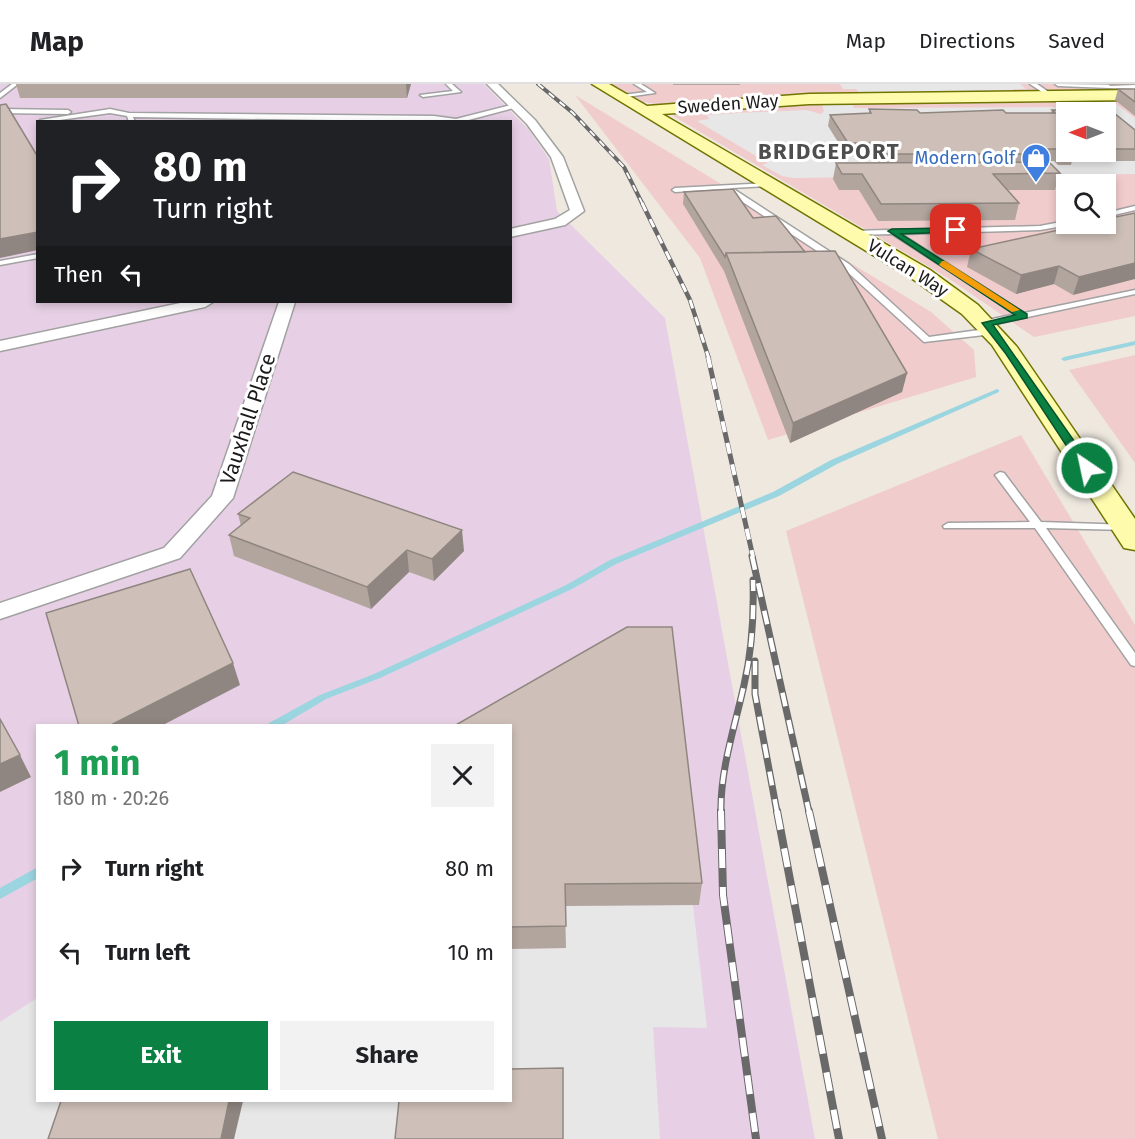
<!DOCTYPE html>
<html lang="en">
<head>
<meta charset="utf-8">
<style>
	body { margin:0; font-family:"Fira Sans",sans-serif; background:#f2f2f2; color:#202124; height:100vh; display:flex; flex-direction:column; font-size:22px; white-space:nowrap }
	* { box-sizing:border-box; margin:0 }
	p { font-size:20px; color:#757577 }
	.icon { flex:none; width:33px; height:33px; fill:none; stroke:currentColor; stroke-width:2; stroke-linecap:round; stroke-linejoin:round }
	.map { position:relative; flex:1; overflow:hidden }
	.sheet { position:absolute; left:36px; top:640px; width:476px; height:378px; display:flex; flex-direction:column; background:#fff; border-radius:0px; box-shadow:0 3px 9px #0003 }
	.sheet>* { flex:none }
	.banner { position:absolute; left:36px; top:36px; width:476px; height:183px; border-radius:0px; box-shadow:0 3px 9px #0003; background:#202124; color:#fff; overflow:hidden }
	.needle { width:39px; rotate:270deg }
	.controls { position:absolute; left:1056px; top:18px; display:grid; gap:12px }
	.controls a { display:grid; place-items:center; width:60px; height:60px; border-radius:0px; background:#fff; box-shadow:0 3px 9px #0003; font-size:30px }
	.pin { position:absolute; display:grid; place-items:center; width:51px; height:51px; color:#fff; margin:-26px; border-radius:12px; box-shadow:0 3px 9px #0006 }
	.me { position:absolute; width:66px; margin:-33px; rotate:326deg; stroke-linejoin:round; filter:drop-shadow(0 0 4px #0008) }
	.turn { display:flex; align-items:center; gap:21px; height:126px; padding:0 18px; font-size:27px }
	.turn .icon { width:78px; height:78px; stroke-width:2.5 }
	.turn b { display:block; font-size:42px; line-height:51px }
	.then { display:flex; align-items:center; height:57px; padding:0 18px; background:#0003; gap:12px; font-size:22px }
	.round { display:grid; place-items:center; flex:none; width:63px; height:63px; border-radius:0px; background:#f2f2f2 }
	.headline { display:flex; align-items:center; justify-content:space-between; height:102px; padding:0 18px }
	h1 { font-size:36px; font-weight:700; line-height:45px; color:#1e9e55 }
	.cta { display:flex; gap:12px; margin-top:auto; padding:12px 18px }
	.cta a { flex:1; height:69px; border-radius:0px; background:#0b8043; color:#fff; font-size:24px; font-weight:700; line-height:69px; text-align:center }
	.cta a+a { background:#f2f2f2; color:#202124 }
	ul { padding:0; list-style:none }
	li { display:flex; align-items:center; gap:18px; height:84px; padding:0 18px }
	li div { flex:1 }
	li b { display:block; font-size:22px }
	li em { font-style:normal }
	header { display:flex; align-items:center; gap:36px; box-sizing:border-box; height:84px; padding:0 30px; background:#fff; border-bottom:2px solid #e0e0e0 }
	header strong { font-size:28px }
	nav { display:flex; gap:33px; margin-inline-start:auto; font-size:21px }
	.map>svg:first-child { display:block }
	.commercial { fill:#f1cccd; fill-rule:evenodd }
	.industrial { fill:#e7d0e5; fill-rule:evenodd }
	.parking { fill:#e7e7e7 }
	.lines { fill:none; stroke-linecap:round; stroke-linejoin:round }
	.stream { fill:#9bd5e0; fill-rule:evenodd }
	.lane-casing { stroke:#a2a2a2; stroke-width:3 }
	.street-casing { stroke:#a2a2a2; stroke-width:3 }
	.secondary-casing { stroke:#707400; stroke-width:3 }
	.lane { fill:#fff; fill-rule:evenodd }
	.street { fill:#fff; fill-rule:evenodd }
	.secondary { fill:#fefcac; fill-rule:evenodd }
	.rail-far4-casing { stroke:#696969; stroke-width:4 }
	.rail-far3-casing { stroke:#696969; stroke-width:4.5 }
	.rail-far2-casing { stroke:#696969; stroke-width:5 }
	.rail-far1-casing { stroke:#696969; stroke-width:7 }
	.rail-casing { stroke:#696969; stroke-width:8 }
	.rail-far4 { stroke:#fff; stroke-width:2; stroke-dasharray:7; stroke-linecap:butt }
	.rail-far3 { stroke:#fff; stroke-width:3; stroke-dasharray:9; stroke-linecap:butt }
	.rail-far2 { stroke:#fff; stroke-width:4; stroke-dasharray:11; stroke-linecap:butt }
	.rail-far1 { stroke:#fff; stroke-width:4.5; stroke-dasharray:14; stroke-linecap:butt }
	.rail { stroke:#fff; stroke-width:6; stroke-dasharray:19; stroke-linecap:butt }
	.wall { fill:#b1a59e }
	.shaded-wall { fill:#908681 }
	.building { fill:#cec0b8; stroke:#908681; stroke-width:1.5 }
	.route { fill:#0b8043; stroke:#07532c; stroke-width:1.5 }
	.slow { fill:#f59e0b }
	.labels { text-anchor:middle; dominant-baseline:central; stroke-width:6; stroke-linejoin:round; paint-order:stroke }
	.far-street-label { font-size:18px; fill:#1b1b1b; stroke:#fff }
	.far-shop-label { font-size:18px; fill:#366cbe; stroke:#fff; text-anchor:end }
	.street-label { font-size:21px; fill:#1b1b1b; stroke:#fff }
	.far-district-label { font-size:22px; font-weight:bold; letter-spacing:1.5px; fill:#4e4e4e; stroke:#fff }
</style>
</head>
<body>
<header>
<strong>Map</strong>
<nav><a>Map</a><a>Directions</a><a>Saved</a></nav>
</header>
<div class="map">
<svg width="1135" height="1055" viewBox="0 0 1135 1055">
	<rect width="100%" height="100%" fill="#eee8df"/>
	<path class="commercial" d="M612,0h523v5l-278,5 -195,11 -19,-3z
		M575,11l356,217 43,38 2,27 -208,63 -68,-182z
		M1135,14v218l-101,21 -86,-59 -275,-162 8,-4 94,-7 256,-2zM1066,28h40v40h-40zM1066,100h40v40h-40z
		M1135,271v108l-66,-93z
		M1021,351l114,190v514h-197l-152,-608z"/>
	<path class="industrial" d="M0,0h484l45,46 20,29 8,52 108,107 150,821h-815zM38,38h472v180h-472zM38,642h472v375h-472z"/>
	<path class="parking" d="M840,0h180l6,5h-13l2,4 -156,-1 -3,-3h-13z
		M852,20l2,4 206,-1 -2,-2 16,-1 13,3 -2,-3h31l19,14v27l-29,-21v-12h-40l-220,43 208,6 5,4h11l-2,-4h67v13l-342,4 -11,-2 -20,-11 6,-2 -71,-42 12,-2 -2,-4 31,-2 68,-3 15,4 3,-3 -2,-6z
		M693,821l14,123 -54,-1 7,112h-97v-50h-53v-140l55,-1v-42z
		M37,914l1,103h43l-12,38h-69v-117z
		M243,1017h163l-4,38h-168z"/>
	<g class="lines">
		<path class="stream" d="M1135,257v4l-71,16 -3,-2 3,-2z
			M997,305l2,1v2l-162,72 -58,32 -163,68 -44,25 -192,89 -54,21 -45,27h-13l1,-3 51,-28 54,-21 192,-89 44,-25 163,-68 58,-32z
			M38,783v11l-38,21v-11z"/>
		<g class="lane-casing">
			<path id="lane" d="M12,0h6l-18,14v-5z
				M446,0h6l9,8 -38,5 -3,-2 33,-4z
				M634,0h7l14,9 -36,5 2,-3 26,-3z
				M1030,0h7l19,13 -5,1z
				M1055,0l80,1v4l-77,-3z
				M515,20l2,3 -56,15 -328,-5 2,5h-6l-2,-6 -17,-3 -65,9 -5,-2 70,-11 19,4 305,3 22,3z
				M0,25l68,1 3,2 -3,2 -68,-1z
				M771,99l1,1 -3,2 -37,2 117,76 80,73 64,-9 4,3 -4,3 -69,8 -81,-74 -120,-79 -48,3 -3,-2 3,-2z
				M1135,122v4l-29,7v-4z
				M1066,137l3,4 -29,5 -139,4 123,79 111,-23v4l-149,32 -4,-3 1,-2 33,-7 -124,-80 -41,1 -4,-2 4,-2 189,-5z
				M38,170v4l-38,7v-4z
				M1000,388l4,1 37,49 89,3 1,2 -1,2 -4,1 -80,-2 89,125v13l-4,-1 -96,-137h-91l-1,-2 5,-3 82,-1 -35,-47z"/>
		</g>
		<g class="street-casing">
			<path id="street" d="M487,0h11l37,36 28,37 21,54 -19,14 -55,12v-8l45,-10 15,-9 -19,-53 -24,-33z
				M185,218h28l-8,5 -205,44v-10z
				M279,218h16l-62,196 -53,60 -180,61v-16l164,-55 48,-52z"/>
		</g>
		<g class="secondary-casing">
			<path id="secondary" d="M592,0h17l38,22 162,-12 326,-4v10l-326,4 -147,10 268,156 48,35 39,42 118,172v31l-11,-2 -132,-203 -30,-31 -48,-34z"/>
		</g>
		<use href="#lane" class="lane"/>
		<use href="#street" class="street"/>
		<use href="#secondary" class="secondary"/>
		<g class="rail-far4-casing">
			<path id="rail-far4" d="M538,0l35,29 51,54 19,38"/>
		</g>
		<g class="rail-far3-casing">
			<path id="rail-far3" d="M642,119l48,97 19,59"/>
		</g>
		<g class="rail-far2-casing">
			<path id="rail-far2" d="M708,273l45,200"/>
		</g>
		<g class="rail-far1-casing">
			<path id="rail-far1" d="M752,472l57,256
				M755,577v33l22,118
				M721,728c-1,-42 14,-86 23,-127 8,-34 10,-70 9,-105"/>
		</g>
		<g class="rail-casing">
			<path id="rail" d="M721,727l2,84 33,244
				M777,727l62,328
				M809,727l73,328"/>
		</g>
		<use href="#rail-far4" class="rail-far4"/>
		<use href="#rail-far3" class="rail-far3"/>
		<use href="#rail-far2" class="rail-far2"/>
		<use href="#rail-far1" class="rail-far1"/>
		<use href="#rail" class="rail"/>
	</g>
	<path class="wall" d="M16,0h395l-4,14h-387z
		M673,0h67v1h-67z
		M1108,0h27v1l-25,1z
		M1118,5h17v27l-20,-16z
		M869,25l51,4h131l1,-3h19l-5,42h40v-39l29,17v31h-63l-1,4h-13l-4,-4h-9v1l15,11 -5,17h-48l12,13 -4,17 -137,1 -19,-31h-20l-6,-11 3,-16h42l-4,-8h-28l-18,-29 2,-11 39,-2z
		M684,108l69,26 154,155 -5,19 -112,51 -66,-172 -41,-67z
		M1106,140l-33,71 -19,-11 -38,10 -49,-27 4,-18z
		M238,430l226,37 -30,30 -25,-9 -38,37 -137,-53 -5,-21 12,-9z
		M510,642l192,157 -3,22 -134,1 1,42 -56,1z"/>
	<path class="shaded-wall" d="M406,0h5l-4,14z
		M38,148v18l-38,8v-19z
		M1135,179v16l-62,16 6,-18z
		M1059,182l-5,18 -38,10 5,-19z
		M907,289l-5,19 -112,51 3,-20z
		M462,446l2,21 -30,30 -2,-22z
		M407,466l2,22 -38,37 -4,-22z
		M233,579l7,22 -79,41h-52z
		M20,671l11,22 -31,15v-28z
		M229,1017h14l-9,38h-13z"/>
	<path class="building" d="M1118,5h17v13z
		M6,20l32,53v75l-38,7v-134z
		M869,25l48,1 3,3 83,-3 3,3h49l-3,-3h19l3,2h-8v40h7l1,1h-12l-4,-4h-16l5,5h-165l-6,-11h-28l-18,-28 41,-2z
		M1106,29h8l21,17v19h-29z
		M1049,78l11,11 -67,1 26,29 -138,1 -19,-30h-20l-6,-11z
		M733,105l20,29 23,-2 29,36 -79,1 -1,4 -41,-65z
		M1135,129v50l-56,14 -20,-11 -38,9 -50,-26 115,-25h20v-5z
		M835,167l72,122 -114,50 -67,-170z
		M293,388l169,58 -30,29 -25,-9 -40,37 -138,-52 21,-17 -12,-4z
		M190,485l43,94 -124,63h-30l-33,-113z
		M627,543h45l30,256 -137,1 1,42 -56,1v-201h-56z
		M0,635l20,36 -20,9z
		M563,984v71h-168l4,-38h111v-32z
		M61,1017h168l-8,38h-173z"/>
	<path class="route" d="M958,144l-2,4 -55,2 126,80v4l-34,7 100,143 -2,3h-8l-77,-117 -24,-31 33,-8 -127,-84 4,-2z"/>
	<path class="slow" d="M942,177h3l75,49 -8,2 -73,-47z"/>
	<defs>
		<g id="shop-pin" transform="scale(1.5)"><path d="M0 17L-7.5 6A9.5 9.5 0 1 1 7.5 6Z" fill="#3f7fe0" stroke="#fff"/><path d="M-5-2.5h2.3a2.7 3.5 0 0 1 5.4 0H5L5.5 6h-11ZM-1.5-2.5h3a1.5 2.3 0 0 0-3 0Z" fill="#fff"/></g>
	</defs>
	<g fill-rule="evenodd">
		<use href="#shop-pin" x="1036" y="74"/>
	</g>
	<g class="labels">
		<g class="far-street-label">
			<text transform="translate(728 20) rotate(-4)">Sweden Way</text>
			<text transform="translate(908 184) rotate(32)">Vulcan Way</text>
		</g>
		<g class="far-shop-label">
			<text x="1015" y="74">Modern Golf</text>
		</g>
		<g class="street-label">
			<text transform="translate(248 335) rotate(-72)">Vauxhall Place</text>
		</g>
		<g class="far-district-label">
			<text x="829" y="67">BRIDGEPORT</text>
		</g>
	</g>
</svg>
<div class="controls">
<a><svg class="needle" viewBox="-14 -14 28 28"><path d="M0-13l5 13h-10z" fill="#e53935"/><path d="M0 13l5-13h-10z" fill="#757577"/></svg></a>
<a><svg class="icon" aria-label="search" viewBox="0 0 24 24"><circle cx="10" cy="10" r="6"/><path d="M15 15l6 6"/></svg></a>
</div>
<div class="pin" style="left:956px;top:146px;background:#d93025"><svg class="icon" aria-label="arrive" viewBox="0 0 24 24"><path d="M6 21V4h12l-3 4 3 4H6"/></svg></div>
<svg class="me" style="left:1087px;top:384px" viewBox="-20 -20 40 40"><circle r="17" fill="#0b8043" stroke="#fff" stroke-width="3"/><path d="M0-11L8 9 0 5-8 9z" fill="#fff"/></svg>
<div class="banner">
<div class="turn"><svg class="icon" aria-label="right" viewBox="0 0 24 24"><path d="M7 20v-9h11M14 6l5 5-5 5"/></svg><div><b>80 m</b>Turn right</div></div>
<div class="then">Then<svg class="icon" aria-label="left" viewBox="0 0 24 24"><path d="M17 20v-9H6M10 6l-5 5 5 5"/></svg></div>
</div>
<section class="sheet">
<div class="headline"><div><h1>1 min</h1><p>180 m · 20:26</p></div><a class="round"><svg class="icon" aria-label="close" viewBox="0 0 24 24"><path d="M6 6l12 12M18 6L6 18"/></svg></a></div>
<ul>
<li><svg class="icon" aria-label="right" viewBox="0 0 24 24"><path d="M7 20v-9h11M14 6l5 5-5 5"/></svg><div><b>Turn right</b></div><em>80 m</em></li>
<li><svg class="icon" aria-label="left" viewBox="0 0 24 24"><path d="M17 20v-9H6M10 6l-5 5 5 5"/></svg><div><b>Turn left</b></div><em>10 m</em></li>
</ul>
<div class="cta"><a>Exit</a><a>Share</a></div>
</section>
</div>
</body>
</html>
